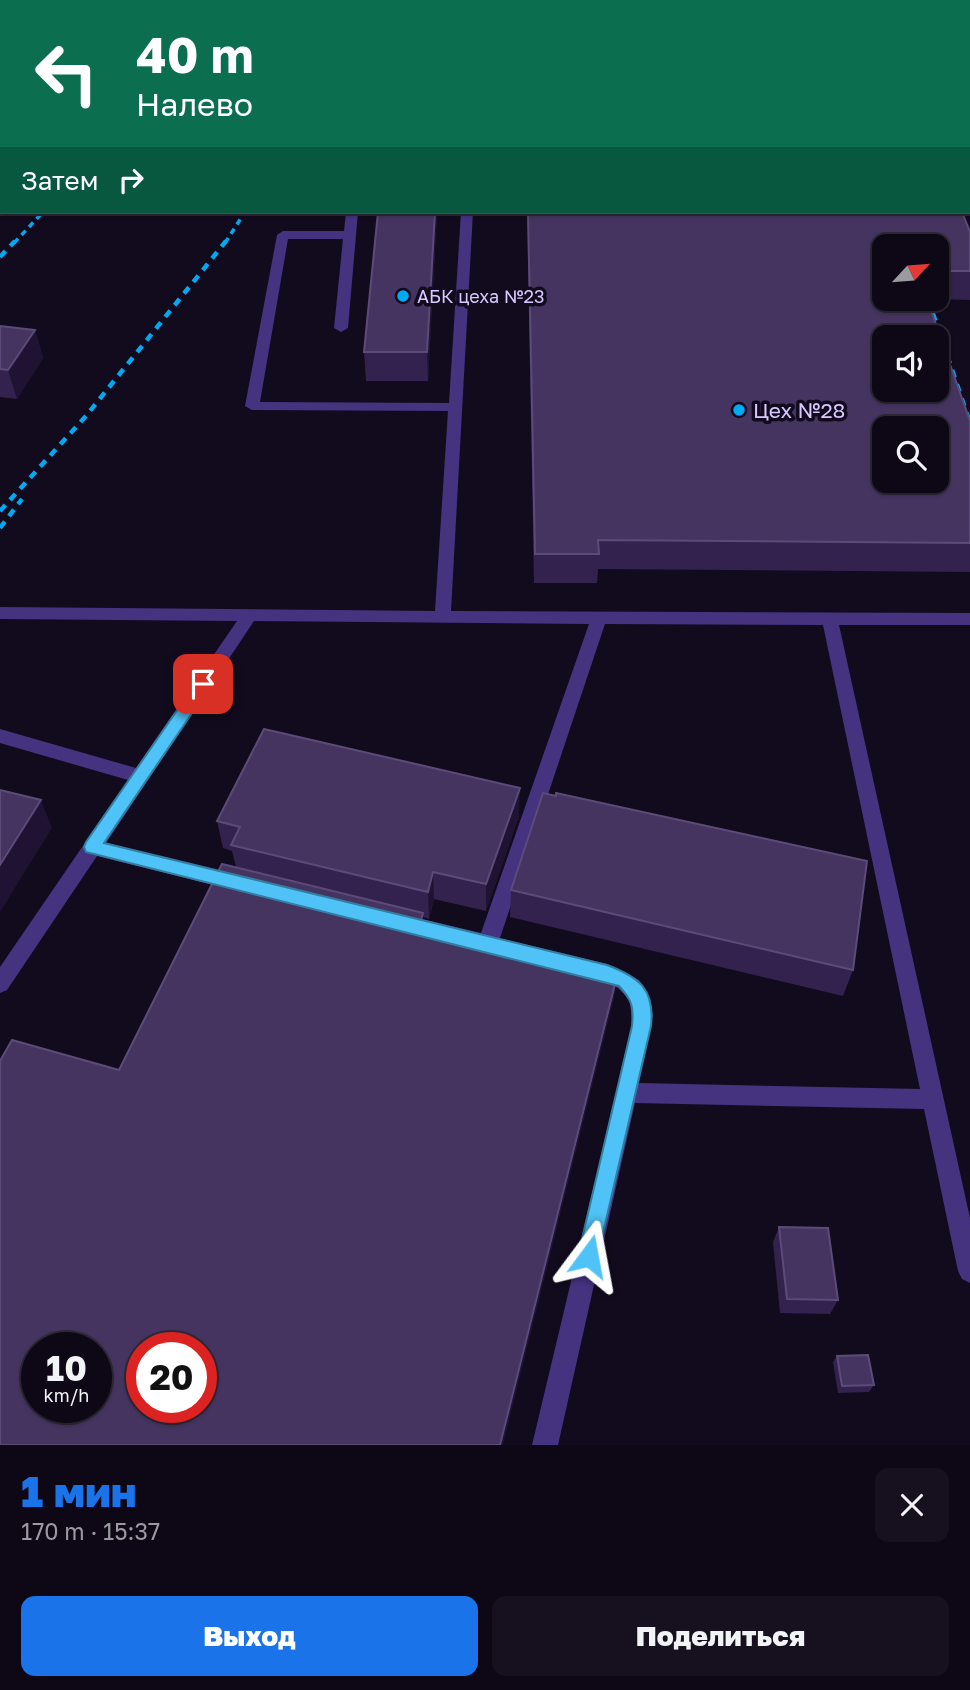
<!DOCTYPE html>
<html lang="ru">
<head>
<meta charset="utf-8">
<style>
	body { margin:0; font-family:"Golos Text",sans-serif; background:#17111f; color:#f1f3f6; height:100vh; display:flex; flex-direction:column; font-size:26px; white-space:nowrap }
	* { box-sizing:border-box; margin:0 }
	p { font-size:23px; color:#9b9aa1 }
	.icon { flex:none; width:38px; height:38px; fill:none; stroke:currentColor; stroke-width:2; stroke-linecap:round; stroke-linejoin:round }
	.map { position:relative; height:1445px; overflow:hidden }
	.side { display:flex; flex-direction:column; background:#0e0816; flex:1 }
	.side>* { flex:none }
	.hud { position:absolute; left:0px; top:0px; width:971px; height:214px; box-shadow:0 2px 5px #0004,0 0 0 2px #2e2935; background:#0b6e4f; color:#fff; overflow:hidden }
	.needle { width:46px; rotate:64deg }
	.controls { position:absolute; left:872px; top:234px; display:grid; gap:14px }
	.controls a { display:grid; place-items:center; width:77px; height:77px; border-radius:14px; background:#0e0816; box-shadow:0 2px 5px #0004,0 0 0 2px #2e2935; font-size:35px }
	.speed { position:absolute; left:21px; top:1332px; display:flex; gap:14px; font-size:35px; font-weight:700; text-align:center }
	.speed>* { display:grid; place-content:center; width:91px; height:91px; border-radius:50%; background:#0e0816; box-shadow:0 2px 5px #0004,0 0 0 2px #2e2935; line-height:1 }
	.speed small { font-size:18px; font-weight:400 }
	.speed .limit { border:10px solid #d22; background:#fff; color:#111 }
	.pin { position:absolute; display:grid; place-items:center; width:60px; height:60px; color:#fff; margin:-30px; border-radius:14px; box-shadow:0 4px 10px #0006 }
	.me { position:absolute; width:77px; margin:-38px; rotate:13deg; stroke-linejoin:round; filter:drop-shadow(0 0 5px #0008) }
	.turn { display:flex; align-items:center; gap:24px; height:147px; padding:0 21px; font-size:32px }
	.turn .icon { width:91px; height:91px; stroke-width:2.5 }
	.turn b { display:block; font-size:49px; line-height:60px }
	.then { display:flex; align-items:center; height:66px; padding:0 21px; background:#0003; gap:14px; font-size:26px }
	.round { display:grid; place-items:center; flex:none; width:74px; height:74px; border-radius:14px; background:#17111f }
	.overview { display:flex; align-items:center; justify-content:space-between; height:119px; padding:0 21px }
	h1 { font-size:42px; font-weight:800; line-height:52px; color:#1a73e8 }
	.cta { display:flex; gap:14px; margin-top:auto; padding:14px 21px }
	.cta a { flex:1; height:80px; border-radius:14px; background:#1a73e8; color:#fff; font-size:28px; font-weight:800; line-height:80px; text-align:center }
	.cta a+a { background:#17111f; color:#f1f3f6 }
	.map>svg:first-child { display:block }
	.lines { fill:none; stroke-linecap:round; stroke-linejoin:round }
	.minor { fill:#453380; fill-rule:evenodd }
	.rail-far1 { stroke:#00aaf3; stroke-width:3.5; stroke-dasharray:6 5; stroke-linecap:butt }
	.rail { stroke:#00aaf3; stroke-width:4.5; stroke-dasharray:8 7; stroke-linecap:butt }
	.wall { fill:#33224d }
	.shaded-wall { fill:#1f1232 }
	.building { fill:#453460; stroke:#5c4b79; stroke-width:2; fill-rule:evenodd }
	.route { fill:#4fc3f7; stroke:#337fa1; stroke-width:2 }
	.poi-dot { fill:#00aaf3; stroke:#120b1e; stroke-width:2.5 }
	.labels { text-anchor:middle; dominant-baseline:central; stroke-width:7; stroke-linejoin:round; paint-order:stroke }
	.far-poi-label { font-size:18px; fill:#d9c8ff; stroke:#120b1e; text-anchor:start }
	.poi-label { font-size:21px; fill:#d9c8ff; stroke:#120b1e; text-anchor:start }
</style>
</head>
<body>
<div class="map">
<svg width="970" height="1445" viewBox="0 0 970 1445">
	<rect width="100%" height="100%" fill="#120b1e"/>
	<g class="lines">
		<path class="minor" d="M73,0h10l-12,2z
			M476,0h10v2h-10z
			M913,0h10l1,2h-10z
			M0,60h2l-2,7z
			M346,212h12l-10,116 -7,4 -7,-4 9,-89h-55l-28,163 189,1 12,-191h12l-22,399 519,2v12h-131l131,593v65l-8,-4 -4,-8 -34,-162 -289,-6 -77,342h-26l100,-419 -2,-26 -12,-12 -14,-7 -203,-51 -7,-2 -3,-6 3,-6 7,-2 80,19 108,-309 -335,-3 -148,222 132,32 7,2 3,6 -3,6 -7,2 -141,-35 -90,134 -7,3v-26l128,-187 -128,-37v-14l136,39 101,-147 -237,-2v-12l435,4 13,-200 -196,-1 -7,-4 32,-171 6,-4h61zM605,624l218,1 97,464 -281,-6 14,-68 -3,-16 -11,-19 -32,-16 -107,-26z"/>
		<path class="rail-far1" d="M14,243l29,-31
			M225,243l20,-31"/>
		<path class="rail" d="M0,257l15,-16
			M928,299l42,124
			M0,511l86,-95 140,-175
			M0,528l22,-29"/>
	</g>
	<path class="wall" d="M951,0h19v19v-17h-18z
		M437,212l-9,169h-62l-2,-29z
		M527,212h435l8,20v68l-34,-1v-52h-52l86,174v151l-372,-3 -1,14h-63z
		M0,326l35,4 8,28 -26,41 -17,-2z
		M519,816l-33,95 -52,-12 -5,20 -6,-2 1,12 193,47 -4,26 -494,68 117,-203 -4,-16 -9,-3 -6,-27z
		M511,890l342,80 -10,26 -333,-79z
		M779,1227l59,73 -8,14 -50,-1 -7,-71z
		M837,1356l37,29 -5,7 -31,1 -5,-31z"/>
	<path class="shaded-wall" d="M285,0h23v2h-24z
		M435,212h2l-9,169 -1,-29z
		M35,330l8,28 -26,41 -9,-29z
		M520,788l-1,28 -33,95v-27z
		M41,800l11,28 -52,84v-47z
		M433,872l1,27 -5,20 -1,-27z
		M423,913l1,26 -5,-11z
		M617,976l-4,26 -110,443h-3z"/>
	<path class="building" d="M241,0h44l-1,2h-44z
		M378,0h68l-1,2h-67z
		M525,0h240l1,2h-241z
		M378,212h57l-8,140h-63z
		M528,212h434l8,20v39h-34v-24h-52v52h43l43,122v122l-372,-3 1,14h-64zM884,338h52v52h-52zM884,429h52v52h-52z
		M0,326l35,4 -27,40 -8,-1z
		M264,729l256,59 -34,96 -53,-12 -5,20 -197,-47 9,-18 -23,-6z
		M0,790l41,10 -41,65z
		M543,793l13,3v-3l311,68 -14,109 -342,-80z
		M222,864l201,49 -4,15 198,48 -117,469h-500v-384l12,-21 107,30zM37,1348h59v59h-59zM142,1348h59v59h-59z
		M779,1227l49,1 10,72 -51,-1z
		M868,1355l6,30 -32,1 -5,-30z"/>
	<path class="route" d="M203,678l6,2 2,4 -2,4 -105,155 503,122c32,12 48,24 44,61l-55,237 -7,3 -8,-3 -3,-7 54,-230c2,-19 0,-26 -13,-40l-533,-134 -2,-5 2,-5 112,-162z"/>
	<g class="poi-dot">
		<circle cx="403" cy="296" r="7"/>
		<circle cx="739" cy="410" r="7"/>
	</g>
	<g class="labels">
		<g class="far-poi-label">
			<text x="417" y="296">АБК цеха №23</text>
		</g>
		<g class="poi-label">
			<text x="753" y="410">Цех №28</text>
		</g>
	</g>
</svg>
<div class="controls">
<a><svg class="needle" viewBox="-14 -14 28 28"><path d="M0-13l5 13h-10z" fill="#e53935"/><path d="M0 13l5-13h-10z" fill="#9b9aa1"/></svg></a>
<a><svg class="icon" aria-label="sound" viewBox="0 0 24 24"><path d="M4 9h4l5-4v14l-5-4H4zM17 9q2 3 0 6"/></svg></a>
<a><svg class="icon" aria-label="search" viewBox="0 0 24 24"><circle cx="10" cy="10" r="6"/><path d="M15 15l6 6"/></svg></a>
</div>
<div class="speed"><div>10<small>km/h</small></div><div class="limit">20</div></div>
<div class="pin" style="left:203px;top:684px;background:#d93025"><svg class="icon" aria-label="arrive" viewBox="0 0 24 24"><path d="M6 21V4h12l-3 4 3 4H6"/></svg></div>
<svg class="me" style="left:589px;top:1256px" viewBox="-20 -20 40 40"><path d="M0-17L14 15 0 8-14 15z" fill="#4fc3f7" stroke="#fff" stroke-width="4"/></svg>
<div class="hud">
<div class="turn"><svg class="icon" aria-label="left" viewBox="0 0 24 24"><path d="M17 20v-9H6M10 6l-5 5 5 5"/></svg><div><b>40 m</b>Налево</div></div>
<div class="then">Затем<svg class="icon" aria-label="right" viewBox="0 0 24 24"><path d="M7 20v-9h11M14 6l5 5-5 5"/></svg></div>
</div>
</div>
<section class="side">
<div class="overview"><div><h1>1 мин</h1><p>170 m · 15:37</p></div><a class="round"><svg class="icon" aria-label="close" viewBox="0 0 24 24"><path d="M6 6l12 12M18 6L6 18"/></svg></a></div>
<div class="cta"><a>Выход</a><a>Поделиться</a></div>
</section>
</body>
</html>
